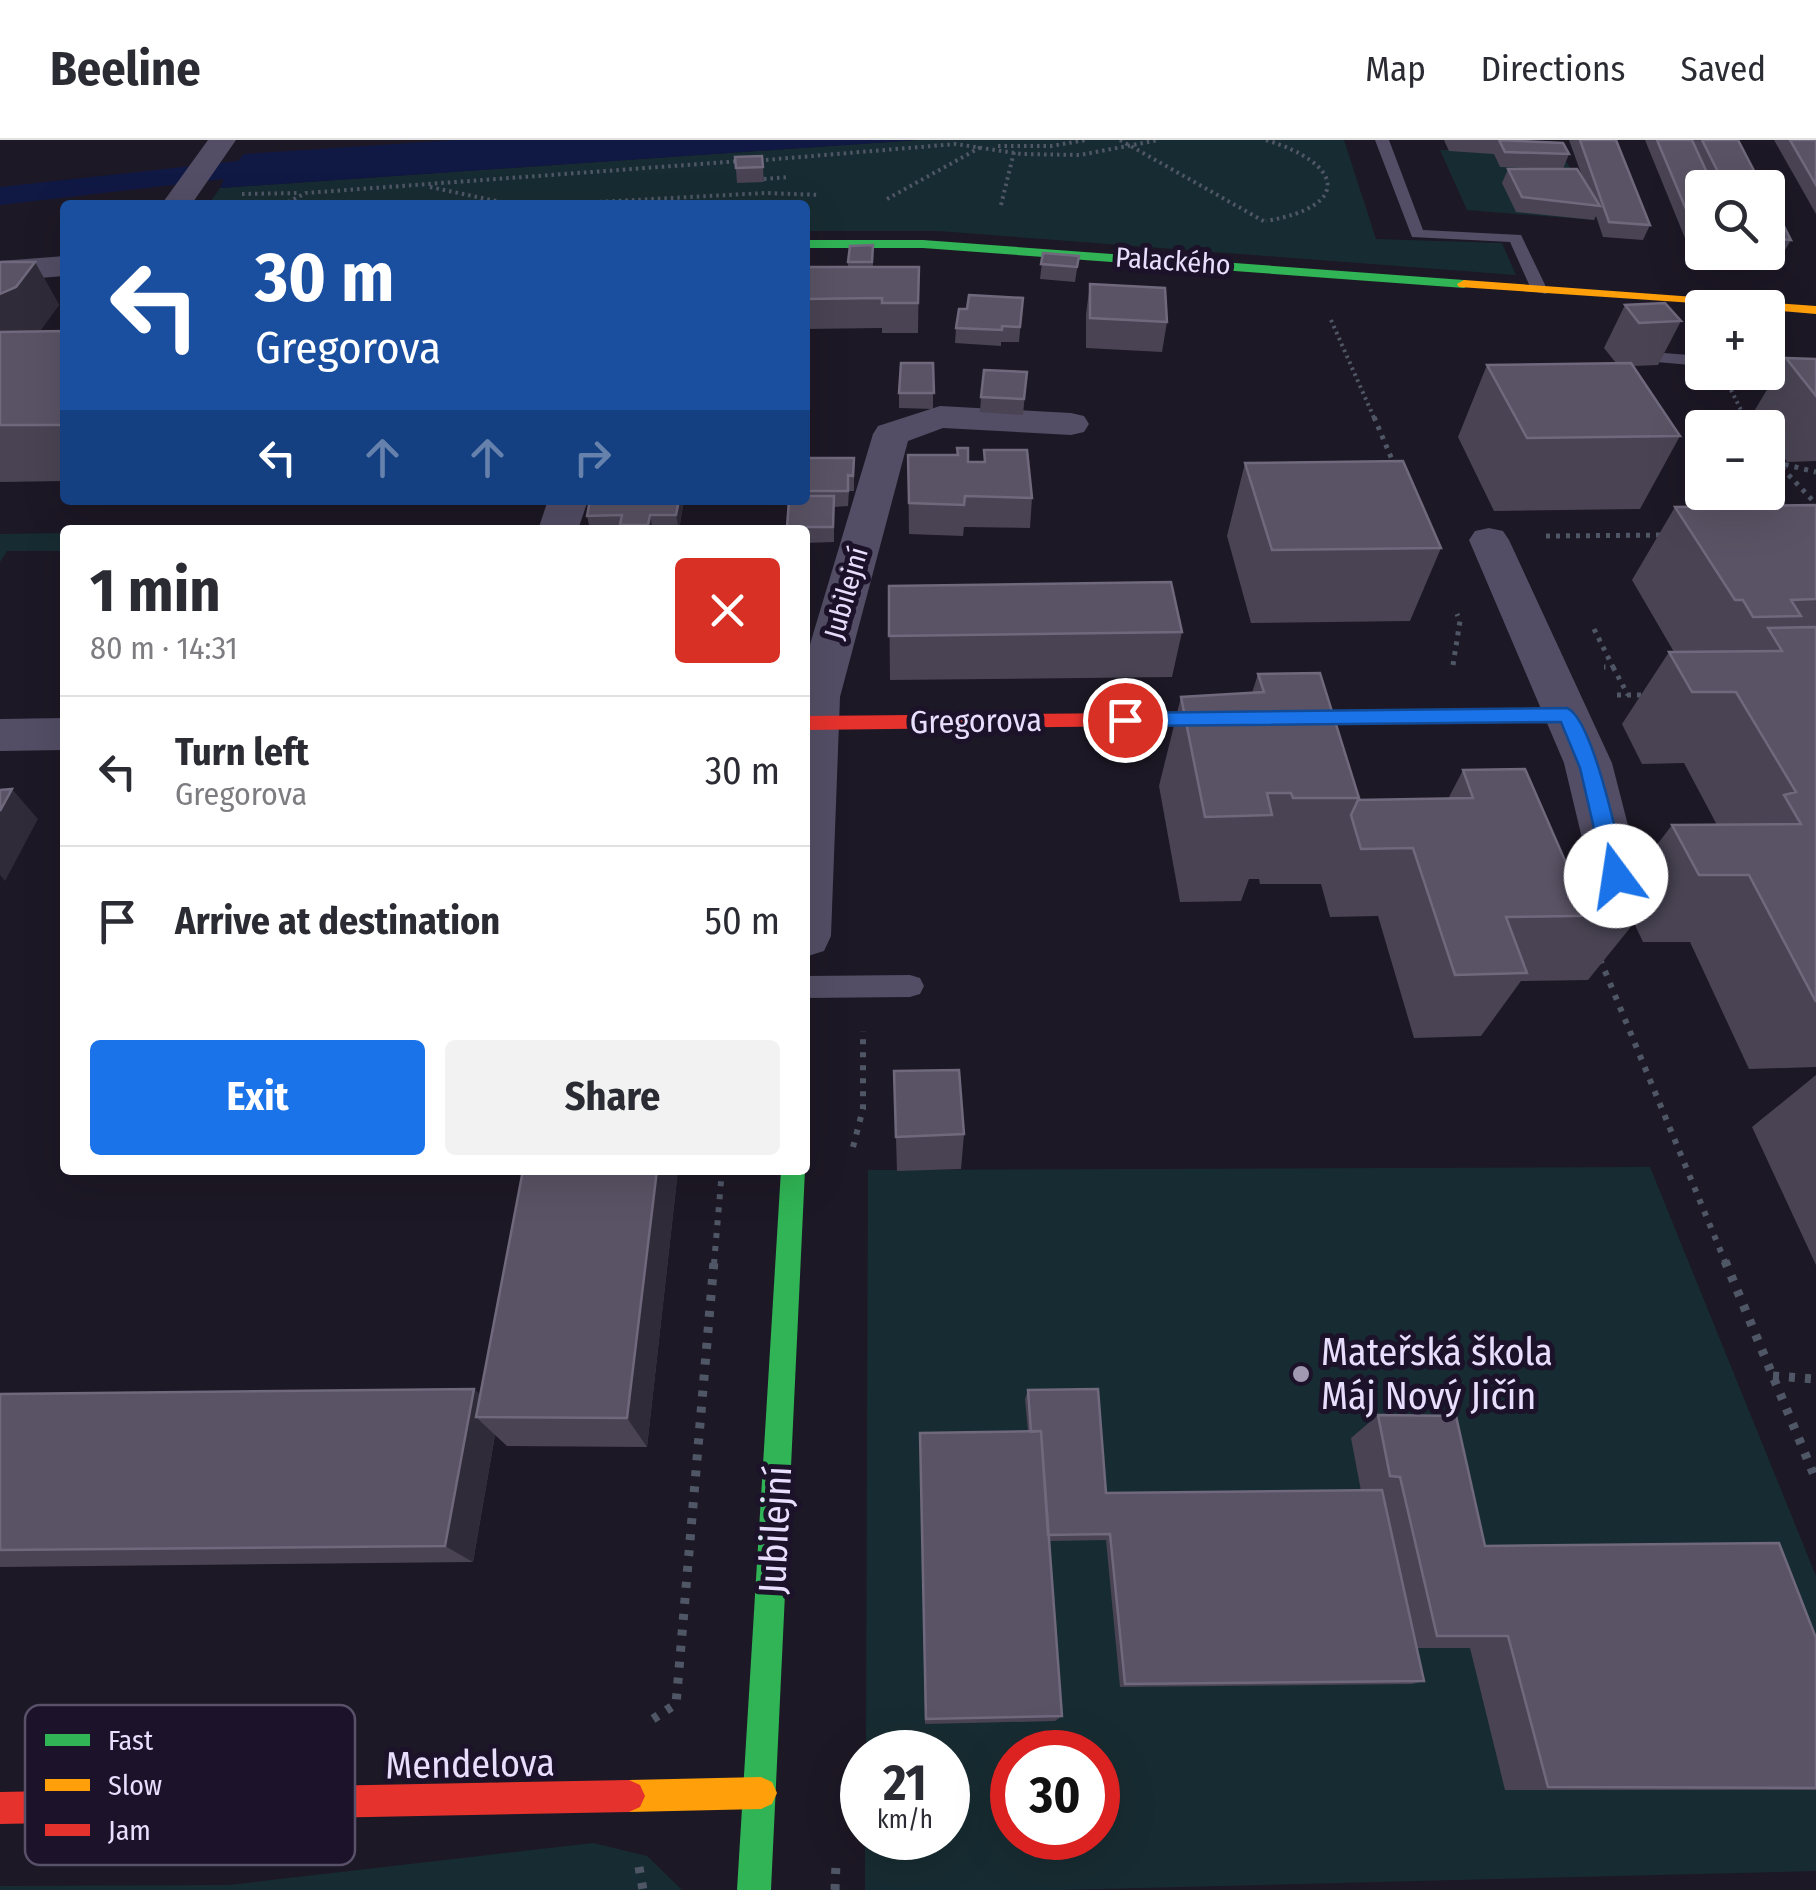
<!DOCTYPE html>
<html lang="en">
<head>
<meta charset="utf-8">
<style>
	body { margin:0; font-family:"Fira Sans Condensed",sans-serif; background:#f2f2f3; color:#2b2b33; height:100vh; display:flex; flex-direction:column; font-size:38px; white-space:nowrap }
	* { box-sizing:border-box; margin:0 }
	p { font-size:32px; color:#7c7c81 }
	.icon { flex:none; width:55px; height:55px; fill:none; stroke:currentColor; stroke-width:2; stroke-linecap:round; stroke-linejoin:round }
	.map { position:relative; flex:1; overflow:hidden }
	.panel { position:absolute; left:60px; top:385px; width:750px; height:650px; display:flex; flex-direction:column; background:#fff; border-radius:10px; box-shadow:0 10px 40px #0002 }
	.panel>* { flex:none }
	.banner { position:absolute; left:60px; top:60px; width:750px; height:305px; border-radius:10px; box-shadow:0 10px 40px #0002; background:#1a4fa0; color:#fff; overflow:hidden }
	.fabs { position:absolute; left:1685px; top:30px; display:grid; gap:20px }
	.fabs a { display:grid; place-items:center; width:100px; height:100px; border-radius:10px; background:#fff; box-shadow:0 10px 40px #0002; font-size:50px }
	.speed { position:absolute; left:840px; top:1590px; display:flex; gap:20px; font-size:50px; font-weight:700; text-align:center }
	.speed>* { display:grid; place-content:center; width:130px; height:130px; border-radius:50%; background:#fff; box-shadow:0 10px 40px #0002; line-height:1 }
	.speed small { font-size:25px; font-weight:400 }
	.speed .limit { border:15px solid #d22; background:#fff; color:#111 }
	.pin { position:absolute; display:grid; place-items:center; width:85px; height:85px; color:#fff; margin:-42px; border:5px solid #fff; border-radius:50%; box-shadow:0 2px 10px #0007 }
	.me { position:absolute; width:110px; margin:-55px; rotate:346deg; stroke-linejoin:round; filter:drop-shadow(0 0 8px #0008) }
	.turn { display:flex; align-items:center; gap:35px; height:210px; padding:0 30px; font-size:45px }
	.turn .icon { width:130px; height:130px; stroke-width:2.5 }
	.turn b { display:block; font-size:70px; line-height:85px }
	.lanes { display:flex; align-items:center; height:95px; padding:0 30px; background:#0003; justify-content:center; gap:50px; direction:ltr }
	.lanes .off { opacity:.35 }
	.round { display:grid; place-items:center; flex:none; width:105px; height:105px; border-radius:10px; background:#f2f2f3 }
	.summary { display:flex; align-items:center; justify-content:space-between; height:170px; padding:0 30px }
	h1 { font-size:60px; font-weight:700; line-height:75px }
	.action { display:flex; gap:20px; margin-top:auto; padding:20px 30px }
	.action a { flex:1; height:115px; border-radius:10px; background:#1a73e8; color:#fff; font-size:40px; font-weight:700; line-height:115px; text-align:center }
	.action a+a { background:#f2f2f3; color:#2b2b33 }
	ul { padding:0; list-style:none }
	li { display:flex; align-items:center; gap:30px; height:150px; padding:0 30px; border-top:2px solid #e1e1e2 }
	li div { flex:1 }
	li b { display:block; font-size:38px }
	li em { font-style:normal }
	header { display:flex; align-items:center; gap:60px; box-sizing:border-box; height:140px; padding:0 50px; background:#fff; border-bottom:2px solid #e1e1e2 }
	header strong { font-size:48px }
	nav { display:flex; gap:55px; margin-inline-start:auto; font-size:35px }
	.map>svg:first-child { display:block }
	.green { fill:#172c32; fill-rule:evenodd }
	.water { fill:#101844 }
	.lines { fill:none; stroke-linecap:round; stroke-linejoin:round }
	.path-far3 { stroke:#4f5666; stroke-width:4; stroke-dasharray:2.5 4; stroke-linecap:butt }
	.path-far2 { stroke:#4f5666; stroke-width:5; stroke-dasharray:4 6; stroke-linecap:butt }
	.path-far1 { stroke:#4f5666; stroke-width:6; stroke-dasharray:5 8; stroke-linecap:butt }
	.path { stroke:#4f5666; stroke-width:9; stroke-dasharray:6 10; stroke-linecap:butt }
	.lane { fill:#534e65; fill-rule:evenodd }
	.street { fill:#534e65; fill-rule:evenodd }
	.fast { fill:#30b455; fill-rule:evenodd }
	.slow { fill:#ff9f0a; fill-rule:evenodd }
	.jam { fill:#e5322d; fill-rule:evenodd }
	.wall { fill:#494353 }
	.shaded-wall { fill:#302b39 }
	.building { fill:#5a5365; stroke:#70697d; stroke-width:2.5 }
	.route { fill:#1a73e8; stroke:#114b97; stroke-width:2.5 }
	.poi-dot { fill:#a199b1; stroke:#1c132a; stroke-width:4 }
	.labels { text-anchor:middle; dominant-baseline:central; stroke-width:10; stroke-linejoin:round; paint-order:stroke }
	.far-street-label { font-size:28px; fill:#e8defd; stroke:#1c132a }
	.street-label { font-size:32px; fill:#e8defd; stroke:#1c132a }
	.near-poi-label { font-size:38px; fill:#e8defd; stroke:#1c132a; text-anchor:start }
	.near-street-label { font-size:38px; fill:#e8defd; stroke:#1c132a }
	.key { fill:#1c132a; stroke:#595069; stroke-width:2.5 }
	.key-label { font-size:28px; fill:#e8defd }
</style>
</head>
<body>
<header>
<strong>Beeline</strong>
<nav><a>Map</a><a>Directions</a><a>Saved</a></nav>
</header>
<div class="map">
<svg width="1816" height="1750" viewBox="0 0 1816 1750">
	<rect width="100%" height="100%" fill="#1d1825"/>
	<path class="green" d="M918,0h426l32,99 126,4 14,32 -578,-44h-133v-26h-597l12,-17z
		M1444,0l117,13 19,31 14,36 -127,-10 -27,-60h9z
		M65,393v18h-58l-7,11v-28z
		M1650,1027l166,409v295l-754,19h-197v-52h83v-86h-82l2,-582zM1012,1612h86v86h-86z
		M593,1703l54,13 35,34h-682v-4l229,-1z"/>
	<path class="water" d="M455,0h463l-698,48 4,-9 -224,26v-18l238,-26 6,-7z"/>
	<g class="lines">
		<path class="path-far3" d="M1120,0l147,83
			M1266,0c76,23 88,66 0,81
			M998,6h53l35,-6
			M753,21l203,-17 65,10 59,1 79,-15
			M764,39l26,-2
			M430,47l85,18
			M242,54l58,-1
			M887,59l94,-52
			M282,65l24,-12 435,-32
			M541,65l224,-12 55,2
			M1001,65l13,-53
			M1331,180l44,100
			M1728,244l18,36"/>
		<path class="path-far2" d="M1374,277l22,52
			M1745,277l5,11
			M1768,313l48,51
			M1775,322l41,10
			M1546,396l119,-1
			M1594,489l19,38h-9
			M1453,525l7,-44 -3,-7
			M1613,527l15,28
			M1617,555h28"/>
		<path class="path-far1" d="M1600,819l126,305
			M853,1007l10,-38v-78
			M714,1124l8,-94"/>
		<path class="path" d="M1725,1121l91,219
			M1773,1236l43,3
			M653,1579l23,-15 38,-443
			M639,1727l4,23
			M835,1750l1,-27"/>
		<path class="lane" d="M1375,0h14l34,90 98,5 27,56 -2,3 -14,-3 -22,-49 -98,-5z
			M1651,212l51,4v10l-57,-5v-8z
			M1768,222l48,4v10l-48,-4z
			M910,835l10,3 4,8 -4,8 -10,3 -105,1v-22z"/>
		<path class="street" d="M208,0h28l-45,65h-30z
			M65,116v20l-65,5v-20z
			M940,266l131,7 13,3 5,8 -5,8 -13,3 -128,-7 -35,13 -68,256 -9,239 -7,15 -19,6v-296l68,-227 5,-8z
			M548,360h40l-10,30h-40z
			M1489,388l14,3 6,9 103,223 29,113 -7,14 -18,5 -18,-5 -7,-14 -27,-113 -95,-223 6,-9z
			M65,578v32l-65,1v-32z"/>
		<path class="fast" d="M805,100h118l541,40 7,4 -7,4 -541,-40h-118z
			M805,1029v1l-34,720h-34l44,-720z"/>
		<path class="slow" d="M1464,140l352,26v8l-48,-4v-2l-309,-21 -2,-3z
			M761,1637l11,5 5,11 -5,11 -11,5 -132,3 -11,-5 -5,-11 5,-11 11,-5z"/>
		<path class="jam" d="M1567,569l9,6 -9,6 -762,9v-14z
			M629,1640l11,5 5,11 -5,11 -11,5 -629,12v-32z"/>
	</g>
	<path class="wall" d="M1444,0h63l1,2 61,12 -6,15 19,7 -13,-36h47l34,85 -7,15 -40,-3 -7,-21 -2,4 -78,-8 -14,-29 6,-14h47l-55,-2 -6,-13 -45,-3z
		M1645,0h93l25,48h-61v61l-13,-1z
		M1774,0h42v74z
		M762,16l2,26 -27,1 -2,-26z
		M1768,55l23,45 -9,15 -30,-3h16z
		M873,105v22h46l-1,66h-36v-5l-77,1v-83l1,21h42v-5z
		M1043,113l36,3 -4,26 -35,-3z
		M0,122h35l24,43 -20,26h26v150l-65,1z
		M1090,144l77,38 -5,30 -76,-4v-34z
		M1023,158l-4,44h-18v4l-46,-3 1,-15 11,-19z
		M1625,165l56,16 -23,44 -25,1 47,70 -40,73 -146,2 -36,-74 29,-72 129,-2 -12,-15z
		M1786,218l30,1v102l-29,1 -19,-28v-6h-5l-10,-15z
		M933,223v46l-34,-1v-15z
		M1027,232l-4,43 -43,-3 1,-15z
		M957,308l11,14h16v-12l48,48 -2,30 -66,-1 -1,9 -54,-2 -1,-79h49z
		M854,318v33h-5l-1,15 -14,1v35l-29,1v-13h-18l2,-30h16v-20z
		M1245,323l196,85 -31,73 -159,2 -24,-87z
		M590,360h94l-5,30h-89l-3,-14z
		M1816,365v562l-67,2 -59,-127h-47l-9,-19 -46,57 -67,1 -40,55 -67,2 -36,-122 -48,1 -9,-33h-61l-1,-5h-10l-8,22 -61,1 -21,-116 22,-89 71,-4 6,-19 101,124 -1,2 90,-1 15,-29 103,93 61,21 45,-59h45l-33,-62 -42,1 -20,-40 47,-72h5l-42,-72 43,-73z
		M889,446l293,46 -10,45 -282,3z
		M894,931l70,63 -3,35 -64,2z
		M1816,935v190l-64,-138z
		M523,1030h155l-31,277 -140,-1 -12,-11 -22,127 -473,5v-173l474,-5 6,6z
		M1028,1250l78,103 255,-2 -10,-53 27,-23 107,131 331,92v152h-311l-35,-142h-54l8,33 -12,3 -292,3 -14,-147 -57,1 13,175 -7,5 -130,3 -5,-291 108,-1 -3,-33z"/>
	<path class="shaded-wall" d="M35,122l24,43 -18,25 -31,15 -10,1v-52z
		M679,360h5l-5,30 -3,-15z
		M650,375l3,15h-4l-1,-5z
		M12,649l26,30 -33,62 -5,-6v-64z
		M657,1030h21l-31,277 -20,-29z
		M474,1249l25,24 -23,4 19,18 -22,127 -28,-16z"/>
	<path class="building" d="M1499,0l64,3 6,11 -64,-2z
		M1580,0h36l34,85 -41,-3z
		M1657,0h35l22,48h-12v45h-6z
		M1702,0h36l25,48h-37z
		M1790,0h26v45z
		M762,16l1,11 -27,1 -1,-11z
		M1508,29h69l23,37 -78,-9z
		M1768,55l23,45 -23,-2z
		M873,105l-1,17h-24l2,-16z
		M1043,113l36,3 -2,11 -36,-3z
		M0,122h35l-19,25 -16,7z
		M805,127h114l-1,36h-36v-5l-77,1z
		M1090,144l75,4 2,34 -77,-4z
		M969,155l54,3 -3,29 -18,-1v4l-46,-2 3,-19h8z
		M1665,163l16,18 -42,2 -14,-18z
		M65,191v94h-65v-93z
		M1786,218l30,1v37z
		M901,223h32l1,30h-35z
		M1631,223l49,73 -153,2 -40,-73z
		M984,230l43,2 -3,27 -43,-2z
		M957,308h11v14h17l-1,-12h43l5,48 -67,-2 -1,9 -55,-2 -1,-48h50z
		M807,318h47l-1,18 -5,-1v16h-43z
		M1403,321l38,87 -169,2 -27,-87z
		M805,356h29l-1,31h-46l2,-27h16z
		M590,360h89l-3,15h-26l-2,10h-28l2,-10 -35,1z
		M1816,365v94l-25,1 10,16 -48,1 -10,-17h-8l-60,-93z
		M1171,442l11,50 -293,4v-50z
		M1816,487v375l-67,-127h-50l-27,-50 129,-1 -17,-29 12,-3 -60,-100h-44l-23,-40 113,-1 -14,-23z
		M1320,533l39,125h-66l-2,-5h-24l5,22 -67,2 -24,-120 83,-5 -6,-18z
		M1525,629l41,94 51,-1 24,53 -135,2 21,56 -72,2 -42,-127 -52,1 -10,-34 7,-15 115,-2 -10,-28z
		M12,649l-12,22v-21z
		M959,930l5,64 -68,3 -2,-66z
		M523,1030h134l-30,248 -151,-1z
		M474,1249l-29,157 -445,4v-156z
		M1098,1249l8,104 276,-3 42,191 -299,3 -15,-150 -62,1 -7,-104 -10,1 -3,-42z
		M1378,1275l78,1 29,130 294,-3 37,95v150l-268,-1 -40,-151h-71l-37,-159 -10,-1z
		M1041,1291l21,285 -136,3 -6,-286z"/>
	<path class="route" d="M1567,568c26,10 52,138 59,168l-10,8 -11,-8 -25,-108 -19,-46 -436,4 -10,-6 10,-7z"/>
	<circle class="poi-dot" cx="1301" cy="1234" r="10"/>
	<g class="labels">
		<g class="far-street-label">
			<text transform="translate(1173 121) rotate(4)">Palackého</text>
			<text transform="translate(846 453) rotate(-74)">Jubilejní</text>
		</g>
		<g class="street-label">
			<text transform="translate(976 581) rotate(-1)">Gregorova</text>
		</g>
		<g class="near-poi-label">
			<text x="1321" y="1212">Mateřská škola<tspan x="1321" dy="44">Máj Nový Jičín</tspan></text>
		</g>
		<g class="near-street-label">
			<text transform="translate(775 1390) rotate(-87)">Jubilejní</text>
			<text transform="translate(470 1624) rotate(-1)">Mendelova</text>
		</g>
	</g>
	<rect x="25" y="1565" width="330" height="160" rx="15" class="key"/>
	<rect x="45" y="1594" width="45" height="12" fill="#30b455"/>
	<rect x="45" y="1639" width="45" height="12" fill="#ff9f0a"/>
	<rect x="45" y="1684" width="45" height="12" fill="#e5322d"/>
	<g class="key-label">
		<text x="108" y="1610">Fast</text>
		<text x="108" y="1655">Slow</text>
		<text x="108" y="1700">Jam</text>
	</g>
</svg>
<div class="fabs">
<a><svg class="icon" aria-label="search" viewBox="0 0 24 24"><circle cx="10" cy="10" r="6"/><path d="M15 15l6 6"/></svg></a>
<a>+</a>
<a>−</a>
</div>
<div class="speed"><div>21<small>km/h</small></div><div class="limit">30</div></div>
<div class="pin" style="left:1125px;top:580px;background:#d93025"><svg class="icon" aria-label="arrive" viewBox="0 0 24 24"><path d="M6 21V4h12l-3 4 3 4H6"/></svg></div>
<svg class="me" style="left:1616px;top:736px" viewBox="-20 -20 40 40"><circle r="19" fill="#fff"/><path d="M0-13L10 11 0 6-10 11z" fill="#1a73e8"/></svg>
<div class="banner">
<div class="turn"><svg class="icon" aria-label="left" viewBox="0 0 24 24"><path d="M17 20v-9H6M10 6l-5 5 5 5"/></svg><div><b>30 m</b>Gregorova</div></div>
<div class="lanes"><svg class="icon" aria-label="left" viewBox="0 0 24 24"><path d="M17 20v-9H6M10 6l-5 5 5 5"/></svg><svg class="icon off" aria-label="ahead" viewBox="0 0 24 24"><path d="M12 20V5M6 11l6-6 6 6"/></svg><svg class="icon off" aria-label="ahead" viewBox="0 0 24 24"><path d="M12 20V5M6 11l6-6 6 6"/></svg><svg class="icon off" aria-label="right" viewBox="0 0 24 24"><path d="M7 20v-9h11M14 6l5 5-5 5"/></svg></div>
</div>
<section class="panel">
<div class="summary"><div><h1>1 min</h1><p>80 m · 14:31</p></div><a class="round" style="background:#d93025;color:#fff"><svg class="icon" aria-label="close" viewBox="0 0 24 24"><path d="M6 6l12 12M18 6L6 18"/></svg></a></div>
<ul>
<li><svg class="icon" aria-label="left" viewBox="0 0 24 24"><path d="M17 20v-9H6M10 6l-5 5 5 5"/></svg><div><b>Turn left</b><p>Gregorova</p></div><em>30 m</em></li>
<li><svg class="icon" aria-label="arrive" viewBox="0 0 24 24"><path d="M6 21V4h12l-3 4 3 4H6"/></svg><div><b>Arrive at destination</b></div><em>50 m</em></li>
</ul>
<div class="action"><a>Exit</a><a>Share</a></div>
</section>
</div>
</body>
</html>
